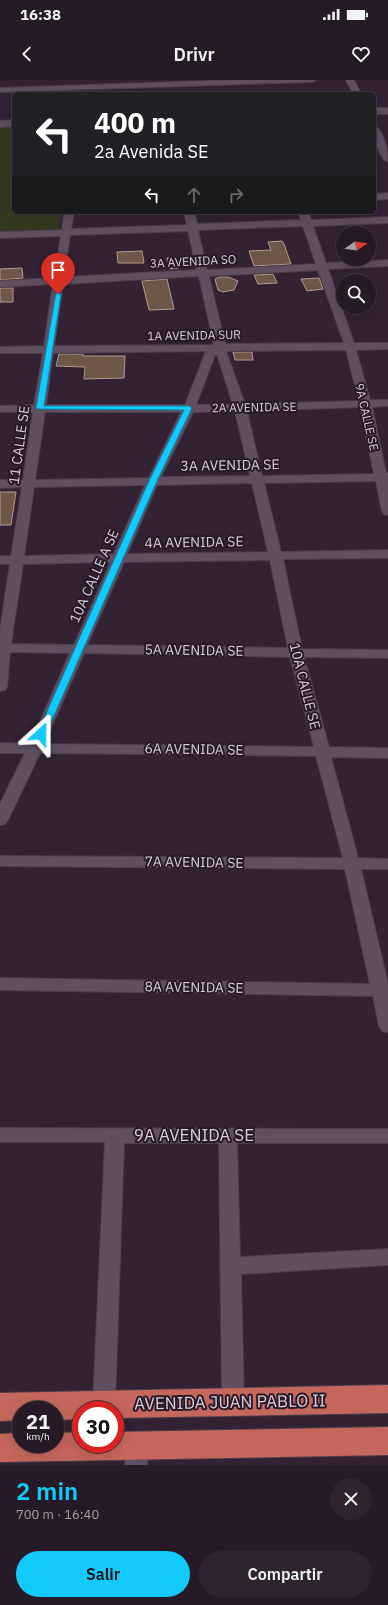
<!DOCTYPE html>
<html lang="es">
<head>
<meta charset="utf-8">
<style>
	body { margin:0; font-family:"IBM Plex Sans",sans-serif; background:#2e232e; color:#f1f3f6; height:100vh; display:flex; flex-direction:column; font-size:15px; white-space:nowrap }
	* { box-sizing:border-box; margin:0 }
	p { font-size:13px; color:#a4a1a7 }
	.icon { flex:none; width:22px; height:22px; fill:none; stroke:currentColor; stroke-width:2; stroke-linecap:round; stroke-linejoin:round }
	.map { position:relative; height:1385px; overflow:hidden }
	.drawer { display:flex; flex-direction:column; background:#261a26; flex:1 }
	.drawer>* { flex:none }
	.hud { position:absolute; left:12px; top:12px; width:364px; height:122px; border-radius:6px; box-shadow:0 4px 16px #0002,0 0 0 1px #423843; background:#202124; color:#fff; overflow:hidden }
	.needle { width:26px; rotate:77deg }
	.buttons { position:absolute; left:336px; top:146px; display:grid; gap:8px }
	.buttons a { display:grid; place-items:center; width:40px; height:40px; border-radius:50%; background:#261a26; box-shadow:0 4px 16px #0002,0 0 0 1px #423843; font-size:20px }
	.speed { position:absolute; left:12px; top:1321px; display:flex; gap:8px; font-size:20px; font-weight:700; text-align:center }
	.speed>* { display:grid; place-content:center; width:52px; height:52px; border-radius:50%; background:#261a26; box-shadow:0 4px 16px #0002,0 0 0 1px #423843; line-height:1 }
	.speed small { font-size:10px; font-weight:400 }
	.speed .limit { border:6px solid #d22; background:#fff; color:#111 }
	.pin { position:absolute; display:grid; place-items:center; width:34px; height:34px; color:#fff; margin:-41px -17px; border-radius:50% 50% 50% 0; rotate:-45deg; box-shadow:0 0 4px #0007 }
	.pin .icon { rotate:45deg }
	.me { position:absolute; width:44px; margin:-22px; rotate:24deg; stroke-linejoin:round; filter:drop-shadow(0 0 3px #0008) }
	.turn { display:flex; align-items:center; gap:14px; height:84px; padding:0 16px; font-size:18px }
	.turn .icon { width:52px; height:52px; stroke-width:2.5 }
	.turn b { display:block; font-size:28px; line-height:34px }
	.lanes { display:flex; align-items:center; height:38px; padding:0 16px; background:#0003; justify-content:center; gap:20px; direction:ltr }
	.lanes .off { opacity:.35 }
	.round { display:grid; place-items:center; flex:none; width:42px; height:42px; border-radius:21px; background:#2e232e }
	.headline { display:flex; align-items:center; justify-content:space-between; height:68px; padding:0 16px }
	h1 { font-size:24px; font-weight:600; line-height:30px; color:#12cafb }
	.primary-button { display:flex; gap:8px; margin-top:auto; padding:8px 16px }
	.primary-button a { flex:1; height:46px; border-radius:24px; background:#12cafb; color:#111; font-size:16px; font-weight:600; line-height:46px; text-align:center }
	.primary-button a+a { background:#2e232e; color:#f1f3f6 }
	.status { display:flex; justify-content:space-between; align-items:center; height:28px; padding:0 20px; background:#261a26; direction:ltr }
	.status svg { height:11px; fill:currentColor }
	header { display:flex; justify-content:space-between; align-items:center; height:52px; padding:0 16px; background:#261a26; font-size:18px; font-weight:600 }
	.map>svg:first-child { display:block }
	.green { fill:#343820 }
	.building { fill:#6d5748; stroke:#b49c8b }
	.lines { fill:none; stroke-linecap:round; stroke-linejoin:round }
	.minor-casing { stroke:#4c3e4c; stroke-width:2 }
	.highway-casing { stroke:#4c3e4c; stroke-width:2 }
	.minor { fill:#604e61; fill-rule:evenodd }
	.highway { fill:#c6675d; fill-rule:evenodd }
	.route { fill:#12cafb; stroke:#0c83a3 }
	.labels { text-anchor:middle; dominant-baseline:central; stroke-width:4; stroke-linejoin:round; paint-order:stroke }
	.far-street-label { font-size:12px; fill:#d9ced9; stroke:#281929 }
	.street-label { font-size:14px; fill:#d9ced9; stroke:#281929 }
	.near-street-label { font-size:17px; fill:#d9ced9; stroke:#281929 }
</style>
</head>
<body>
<div class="status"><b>16:38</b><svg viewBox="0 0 49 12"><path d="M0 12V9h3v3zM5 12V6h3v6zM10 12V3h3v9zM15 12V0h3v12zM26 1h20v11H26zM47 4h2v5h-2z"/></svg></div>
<header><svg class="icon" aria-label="back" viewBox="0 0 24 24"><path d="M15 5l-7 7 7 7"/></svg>Drivr<svg class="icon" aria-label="heart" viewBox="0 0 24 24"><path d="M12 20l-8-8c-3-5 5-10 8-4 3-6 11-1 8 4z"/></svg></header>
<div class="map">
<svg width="388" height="1385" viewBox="0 0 388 1385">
	<rect width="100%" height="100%" fill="#322233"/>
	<path class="green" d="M14,46v86h48l-3,18 -59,1v-104z"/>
	<path class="building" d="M282,161l2,3 7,20 -37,2 -5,-15 22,-1 -3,-8z
		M142,171l2,12h-26l-1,-11z
		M177,177l2,11 -9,1 -3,-11z
		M22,188l1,10 -23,2v-11z
		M273,194l4,9 -19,1 -4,-9z
		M220,197h8l10,4 -4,9 -11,2 -5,-2 -3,-11z
		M319,198l4,11 -16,2 -6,-12z
		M167,199l7,30 -25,1 -7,-29z
		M0,208h13v14h-13z
		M233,272h19l1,8h-18z
		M59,274h24v2h42l-1,22 -40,1 1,-12 -29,-1z
		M0,412h16l-5,33h-11z"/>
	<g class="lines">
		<g class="minor-casing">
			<path id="minor" d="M235,0h81l-4,2 -312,10v-4z
				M346,0h8l7,14h-8z
				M374,28h14v6h-14z
				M14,40v6l-14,1v-6z
				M374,46c10,3 14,27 14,36 -10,-3 -14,-27 -14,-36z
				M388,113v6l-14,1v-6z
				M64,132h10l-3,17 116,-4 -3,-13h10l3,12 104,-4 -3,-8h10l3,8 77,-3v6l-75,3 13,37 62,-3v6l-60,3 26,74h34v6l-32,1 14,50h18v6l-16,1 14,66h2v42l-4,-1 -2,-3 -6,-30 -112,2 17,69 107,-2v8l-105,1 19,90 86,1v8l-84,-1 25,90 59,1v10l-57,-1 27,101 30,1v10h-27l27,115v48l-6,-1 -3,-5 -6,-30 -373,-6v-12l370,6 -25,-115 -345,-3v-10l343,2 -27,-102 -276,-3 -32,67 -3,4 -5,1v-21l25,-51h-25v-10l30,1 40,-91 -60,-1 -3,35 -2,3 -5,1v-62l10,-65h-10v-8h11l11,-69 -22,1v-8h23l10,-68h-33v-6l34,-1 9,-52h-43v-6l44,-1 9,-62 -53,3v-6l54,-3 7,-42 -61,2v-6l62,-2zM303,146l13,38 -109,6 -9,-40zM188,151l9,39 -133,7 6,-42zM318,190l26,73 -119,1 -16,-68zM199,196l15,69 -160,1 9,-62zM346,270l13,51 -114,3 -19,-53zM206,271l-21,54h-139l7,-52zM217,274l16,51h-37l19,-50zM360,327l14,67 -112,2 -15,-65zM235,331l15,65 -89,1 32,-65zM45,332h136l-32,66 -114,2zM252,403l16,69 -141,2 30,-69zM145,405l-31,69 -90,2 10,-69zM270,480l18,88 -201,-3 37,-83zM111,482l-37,83 -63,-1 12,-80zM84,573l206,4 24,90 -270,-3z
				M0,1048l388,1v14h-151l3,114 148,-8v16l-147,9 3,127 -4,7 -7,2 -7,-2 -4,-7 -3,-258h-95l-9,261 -3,6h-16l-3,-6 12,-262h-105z
				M138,1355l8,3 3,7 -2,20h-22l2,-20 3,-7z"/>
		</g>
		<g class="highway-casing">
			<path id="highway" d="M388,1305v28l-273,5v-8h-34v9l-26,1v-10h-34v10l-21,1v-28z
				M388,1347v28l-388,7v-28l21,-1v11h34v-11l26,-1v12h34v-12z"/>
		</g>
		<use href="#minor" class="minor"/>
		<use href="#highway" class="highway"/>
	</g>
	<path class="route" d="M56,213l5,1 -17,112h145l3,2 -35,73 -111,253 -5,3 -4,-3 112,-253 35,-71 -147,-1 -1,-1z"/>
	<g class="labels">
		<g class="far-street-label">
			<text transform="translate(193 181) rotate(-3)">3A AVENIDA SO</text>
			<text transform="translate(194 255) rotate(-1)">1A AVENIDA SUR</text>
			<text transform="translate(254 327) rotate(-1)">2A AVENIDA SE</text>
			<text transform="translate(367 337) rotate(77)">9A CALLE SE</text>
		</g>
		<g class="street-label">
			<text transform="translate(19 365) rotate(-82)">11 CALLE SE</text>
			<text transform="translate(230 385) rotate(-1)">3A AVENIDA SE</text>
			<text transform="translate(194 462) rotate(-1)">4A AVENIDA SE</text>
			<text transform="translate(94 496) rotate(-66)">10A CALLE A SE</text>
			<text transform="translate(194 570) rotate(1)">5A AVENIDA SE</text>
			<text transform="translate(305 606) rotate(76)">10A CALLE SE</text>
			<text transform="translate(194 669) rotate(1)">6A AVENIDA SE</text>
			<text transform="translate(194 782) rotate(1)">7A AVENIDA SE</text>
			<text transform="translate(194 907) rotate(1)">8A AVENIDA SE</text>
		</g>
		<g class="near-street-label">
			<text x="194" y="1055">9A AVENIDA SE</text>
			<text transform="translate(230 1322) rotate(-1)">AVENIDA JUAN PABLO II</text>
		</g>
	</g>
</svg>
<div class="buttons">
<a><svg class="needle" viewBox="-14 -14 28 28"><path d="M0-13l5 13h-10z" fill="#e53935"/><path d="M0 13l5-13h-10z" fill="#a4a1a7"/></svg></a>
<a><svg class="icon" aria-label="search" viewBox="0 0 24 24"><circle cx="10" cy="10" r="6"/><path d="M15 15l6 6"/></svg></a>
</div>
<div class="speed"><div>21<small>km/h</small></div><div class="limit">30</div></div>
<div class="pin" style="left:58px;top:214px;background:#d93025"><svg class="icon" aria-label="arrive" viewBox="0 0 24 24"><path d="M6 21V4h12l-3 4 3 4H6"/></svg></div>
<svg class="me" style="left:41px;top:654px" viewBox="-20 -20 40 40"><path d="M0-17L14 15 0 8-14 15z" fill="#12cafb" stroke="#fff" stroke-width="4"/></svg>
<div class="hud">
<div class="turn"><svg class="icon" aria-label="left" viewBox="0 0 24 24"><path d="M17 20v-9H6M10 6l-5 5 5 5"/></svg><div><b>400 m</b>2a Avenida SE</div></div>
<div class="lanes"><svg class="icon" aria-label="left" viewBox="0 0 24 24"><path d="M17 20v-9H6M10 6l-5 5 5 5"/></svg><svg class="icon off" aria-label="ahead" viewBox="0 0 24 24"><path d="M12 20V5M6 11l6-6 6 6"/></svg><svg class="icon off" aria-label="right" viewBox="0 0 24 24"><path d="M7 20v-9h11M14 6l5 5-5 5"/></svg></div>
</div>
</div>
<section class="drawer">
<div class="headline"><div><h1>2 min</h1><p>700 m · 16:40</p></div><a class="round"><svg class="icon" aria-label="close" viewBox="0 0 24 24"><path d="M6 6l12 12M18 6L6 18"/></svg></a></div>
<div class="primary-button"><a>Salir</a><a>Compartir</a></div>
</section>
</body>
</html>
